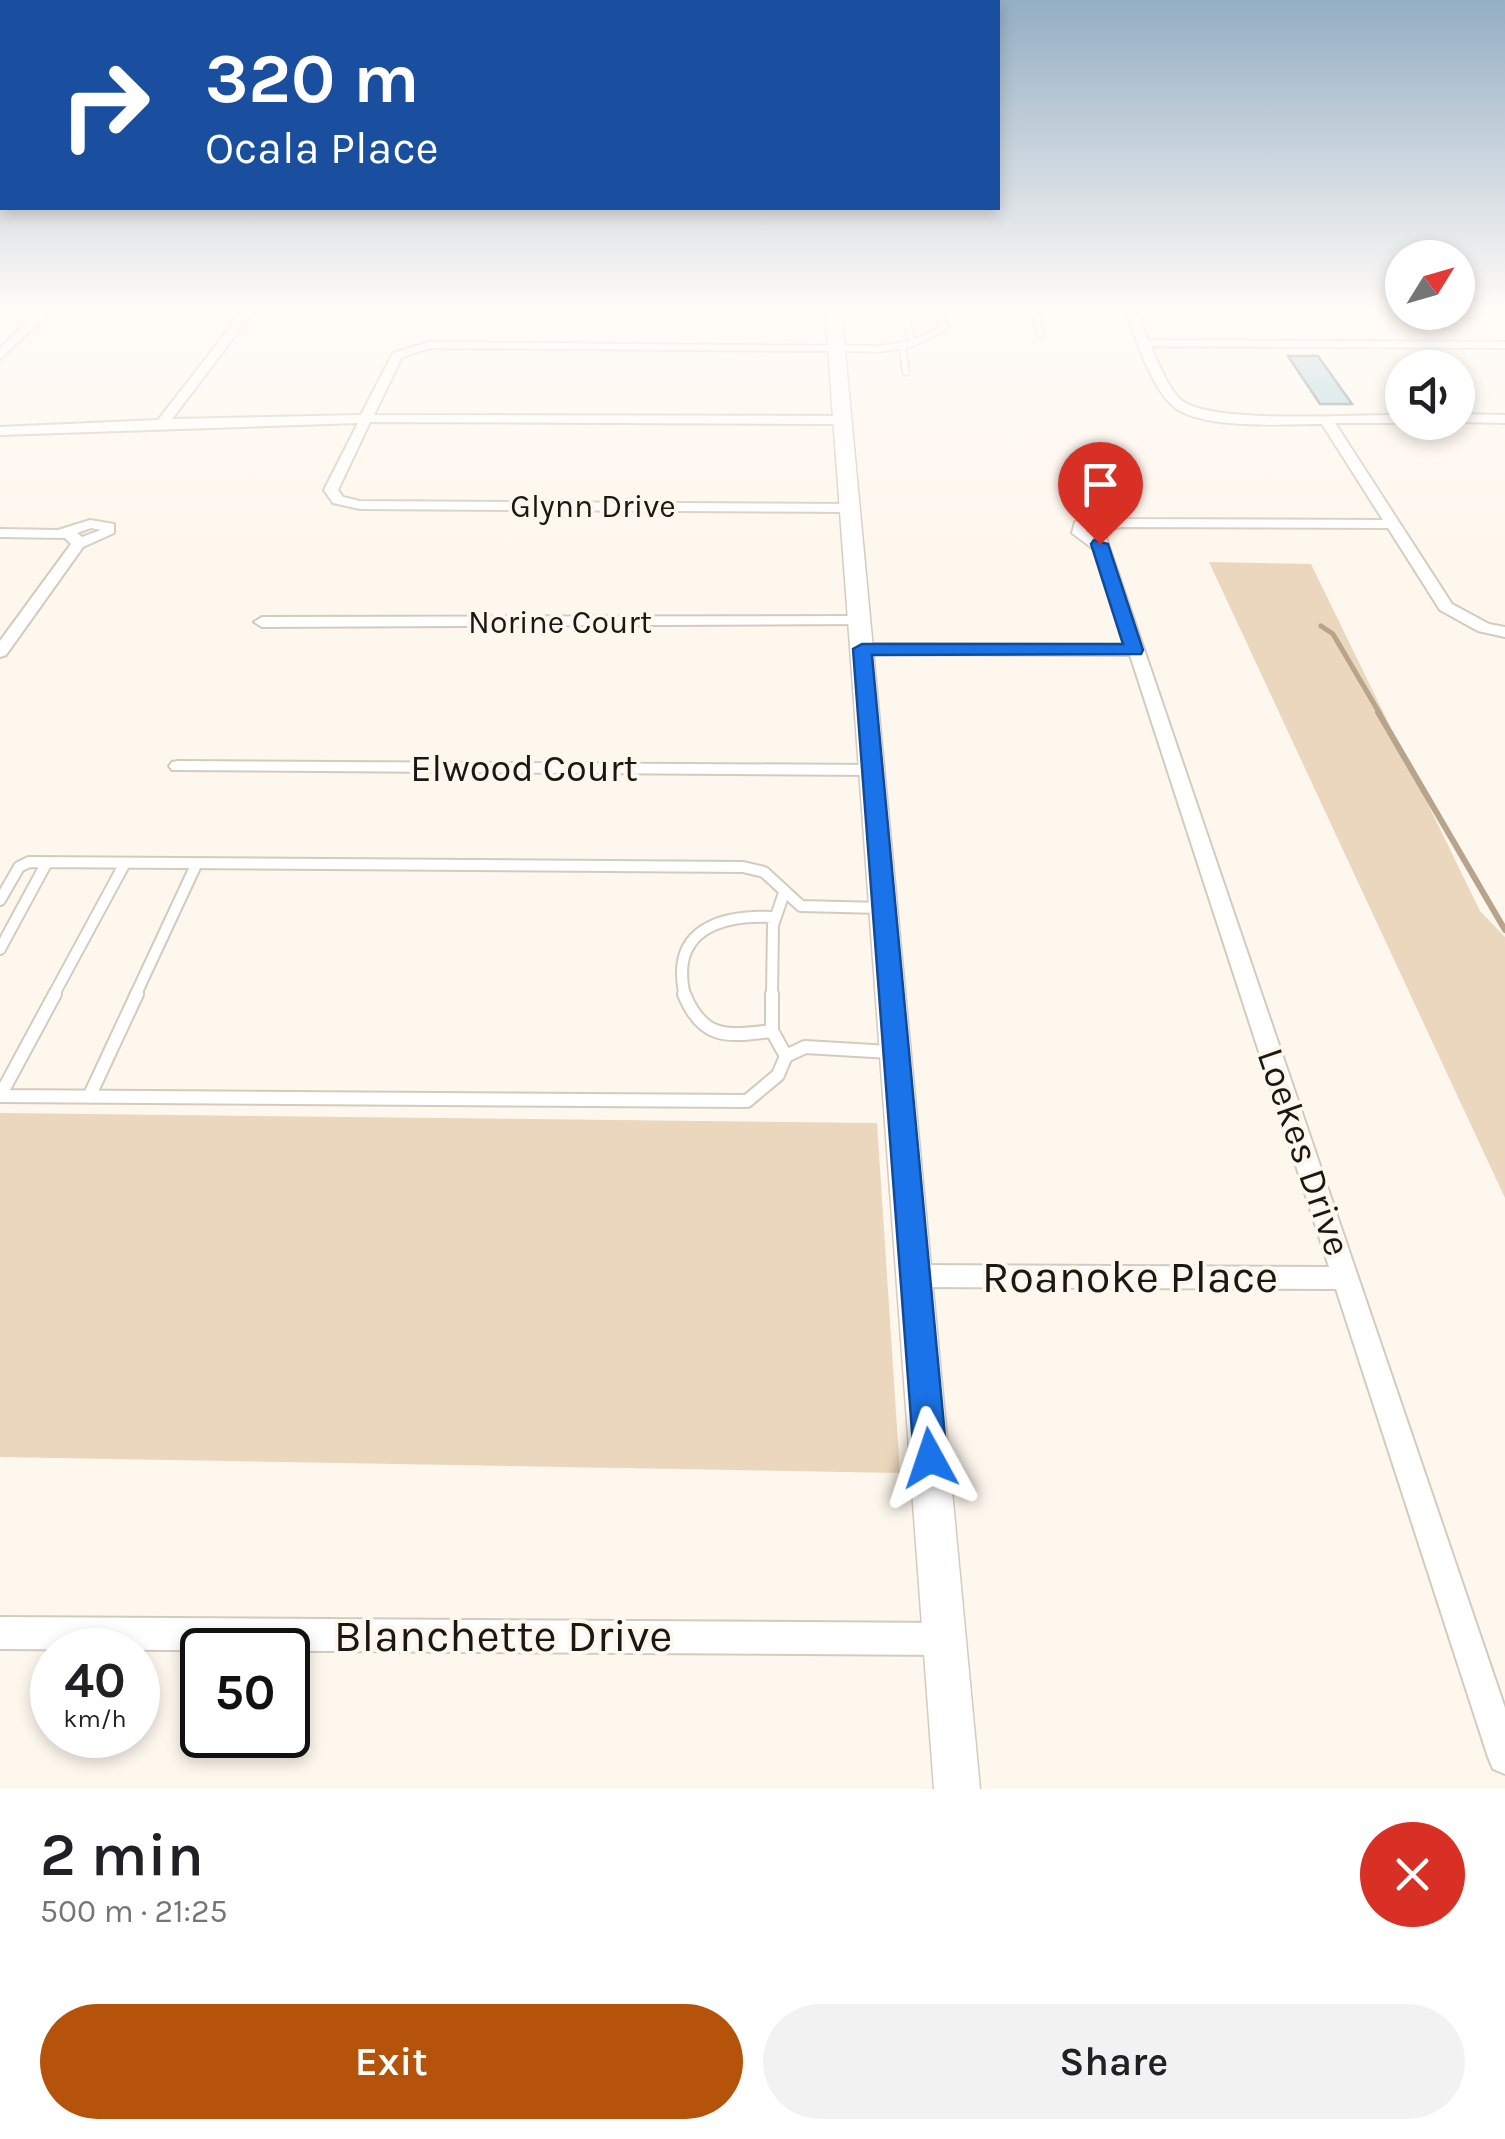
<!DOCTYPE html>
<html lang="en">
<head>
<meta charset="utf-8">
<style>
	body { margin:0; font-family:Karla,sans-serif; background:#f2f2f2; color:#202124; height:100vh; display:flex; flex-direction:column; font-size:38px; white-space:nowrap }
	* { box-sizing:border-box; margin:0 }
	p { font-size:32px; color:#757577 }
	.icon { flex:none; width:55px; height:55px; fill:none; stroke:currentColor; stroke-width:2; stroke-linecap:round; stroke-linejoin:round }
	.map { position:relative; height:1789px; overflow:hidden }
	.sheet { display:flex; flex-direction:column; background:#fff; flex:1 }
	.sheet>* { flex:none }
	.hud { position:absolute; left:0px; top:0px; width:1000px; height:210px; box-shadow:0 5px 15px #0003; background:#1a4fa0; color:#fff; overflow:hidden }
	.needle { width:65px; rotate:53deg }
	.tools { position:absolute; left:1385px; top:240px; display:grid; gap:20px }
	.tools a { display:grid; place-items:center; width:90px; height:90px; border-radius:50%; background:#fff; box-shadow:0 5px 15px #0003; font-size:50px }
	.speed { position:absolute; left:30px; top:1628px; display:flex; gap:20px; font-size:50px; font-weight:700; text-align:center }
	.speed>* { display:grid; place-content:center; width:130px; height:130px; border-radius:50%; background:#fff; box-shadow:0 5px 15px #0003; line-height:1 }
	.speed small { font-size:25px; font-weight:400 }
	.speed .limit { border:5px solid #111; border-radius:15px; background:#fff; color:#111 }
	.pin { position:absolute; display:grid; place-items:center; width:85px; height:85px; color:#fff; margin:-102px -42px; border-radius:50% 50% 50% 0; rotate:-45deg; box-shadow:0 0 10px #0007 }
	.pin .icon { rotate:45deg }
	.me { position:absolute; width:110px; margin:-55px; rotate:355deg; stroke-linejoin:round; filter:drop-shadow(0 0 8px #0008) }
	.turn { display:flex; align-items:center; gap:35px; height:210px; padding:0 40px; font-size:45px }
	.turn .icon { width:130px; height:130px; stroke-width:2.5 }
	.turn b { display:block; font-size:70px; line-height:85px }
	.round { display:grid; place-items:center; flex:none; width:105px; height:105px; border-radius:52px; background:#f2f2f2 }
	.overview { display:flex; align-items:center; justify-content:space-between; height:170px; padding:0 40px }
	h1 { font-size:60px; font-weight:600; line-height:75px }
	.primary-button { display:flex; gap:20px; margin-top:auto; padding:20px 40px }
	.primary-button a { flex:1; height:115px; border-radius:60px; background:#b45309; color:#fff; font-size:40px; font-weight:600; line-height:115px; text-align:center }
	.primary-button a+a { background:#f2f2f2; color:#202124 }
	.map>svg:first-child { display:block }
	.green { fill:#ead7bd }
	.lines { fill:none; stroke-linecap:round; stroke-linejoin:round }
	.stream-far1 { stroke:#b7a48b; stroke-width:5 }
	.stream { stroke:#b7a48b; stroke-width:6 }
	.building { fill:#abd1da; stroke:#7c8c90; stroke-width:2.5 }
	.service-far2-casing { stroke:#d4cbbf; stroke-width:9 }
	.service-far1-casing { stroke:#d4cbbf; stroke-width:14 }
	.service-casing { stroke:#d4cbbf; stroke-width:16 }
	.minor-casing { stroke:#d4cbbf; stroke-width:4 }
	.secondary-casing { stroke:#d4cbbf; stroke-width:3 }
	.service-far2 { stroke:#fff; stroke-width:6 }
	.service-far1 { stroke:#fff; stroke-width:10 }
	.service { stroke:#fff; stroke-width:12 }
	.minor { fill:#fff; fill-rule:evenodd }
	.secondary { fill:#fff; fill-rule:evenodd }
	.route { fill:#1a73e8; stroke:#114b97; stroke-width:2.5 }
	.labels { text-anchor:middle; dominant-baseline:central; stroke-width:8; stroke-linejoin:round; paint-order:stroke }
	.far-street-label { font-size:32px; fill:#1b1814; stroke:#fef7ed }
	.street-label { font-size:38px; fill:#1b1814; stroke:#fef7ed }
	.near-street-label { font-size:45px; fill:#1b1814; stroke:#fef7ed }
</style>
</head>
<body>
<div class="map">
<svg width="1505" height="1789" viewBox="0 0 1505 1789">
	<rect width="100%" height="100%" fill="#fef7ed"/>
	<path class="green" d="M1209,562l102,2 169,347 25,26v261z
		M0,1113l877,10 23,350 -900,-16z"/>
	<g class="lines">
		<path class="stream-far1" d="M1321,626l12,8 47,80"/>
		<path class="stream" d="M1378,712l127,218"/>
	</g>
	<path class="building" d="M1288,356h30l34,48h-32z"/>
	<g class="lines">
		<g class="service-far2-casing">
			<path id="service-far2" d="M1027,308l10,8 4,19
				M913,343l32,-15 -7,-20
				M902,346l4,26
				M839,348l40,1 34,-6 -10,-35"/>
		</g>
		<g class="service-far1-casing">
			<path id="service-far1" d="M0,900l19,-33 10,-5 714,5 21,5 37,34 80,2
				M0,949l47,-87
				M53,996l72,-133
				M135,996l61,-131
				M685,996c-16,-66 35,-82 90,-79
				M772,996l1,-71 11,-32"/>
		</g>
		<g class="service-casing">
			<path id="service" d="M684,994c19,47 44,42 88,37
				M772,994v37l14,25
				M0,1096l747,5 31,-26 8,-19 19,-9 85,5
				M0,1096l55,-102
				M89,1097l48,-103"/>
		</g>
		<g class="minor-casing">
			<path id="minor" d="M42,308h12l-54,51v-11z
				M245,308h11l-84,111 189,-4 32,-62 36,-11 414,4 2,2 -6,3 -409,-3 -28,9 -28,58 470,1 6,4 -6,4 -474,-2 -32,68 5,7 17,4 489,3 7,4 -7,4 -489,-3 -27,-6 -9,-13 34,-67 -358,12v-8l158,-7z
				M1126,308h10l12,32 357,2v6l-354,-2c8,18 16,41 30,54 29,25 178,14 221,15v8h-67l117,181 37,20 16,3v10l-27,-6 -38,-21 -52,-82 -266,-1 -12,2 -5,6 400,1173v66l-12,-5 -5,-12 -152,-468 -422,-2 -9,-3 -4,-8 4,-8 9,-3 415,2 -199,-612 -268,-1 -8,-5 8,-5 265,1 -31,-94 -24,-18 3,-11 23,-9 19,2 1,4 265,1 -61,-96c-37,0 -119,6 -148,-17 -22,-18 -41,-73 -48,-99zM1100,521l5,1 -14,13 -5,-4 1,-4z
				M1458,414l47,1v8l-47,-1z
				M90,520l24,4v9l-31,14 -77,108 -6,2v-16l71,-97 -6,-6 -65,-1v-8l58,1zM91,528l10,2 -19,7 -5,-4z
				M857,616l8,5 -2,3 -601,3 -8,-5 8,-5z
				M178,761l693,4 9,5 -9,5 -699,-5 -3,-4 3,-4z
				M0,1617l946,6 11,5 5,11 -5,11 -11,5 -946,-6z"/>
		</g>
		<g class="secondary-casing">
			<path id="secondary" d="M825,308h16l139,1481h-46z"/>
		</g>
		<use href="#service-far2" class="service-far2"/>
		<use href="#service-far1" class="service-far1"/>
		<use href="#service" class="service"/>
		<use href="#minor" class="minor"/>
		<use href="#secondary" class="secondary"/>
	</g>
	<linearGradient id="sky" x2="0" y2="1"><stop stop-color="#94aec3"/><stop offset="0.55" stop-color="#fffbf7"/><stop offset="1" stop-color="#fffbf7" stop-opacity="0"/></linearGradient>
	<rect width="1505" height="558" fill="url(#sky)"/>
	<path class="route" d="M1094,540l14,4 35,106 -2,4 -269,1 75,803 -5,11 -12,4 -11,-4 -5,-11 -61,-809 9,-5h261l-32,-100z"/>
	<g class="labels">
		<g class="far-street-label">
			<text x="593" y="506">Glynn Drive</text>
			<text x="560" y="622">Norine Court</text>
		</g>
		<g class="street-label">
			<text x="524" y="768">Elwood Court</text>
			<text transform="translate(1304 1152) rotate(71)">Loekes Drive</text>
		</g>
		<g class="near-street-label">
			<text x="1130" y="1277">Roanoke Place</text>
			<text x="503" y="1636">Blanchette Drive</text>
		</g>
	</g>
</svg>
<div class="tools">
<a><svg class="needle" viewBox="-14 -14 28 28"><path d="M0-13l5 13h-10z" fill="#e53935"/><path d="M0 13l5-13h-10z" fill="#757577"/></svg></a>
<a><svg class="icon" aria-label="sound" viewBox="0 0 24 24"><path d="M4 9h4l5-4v14l-5-4H4zM17 9q2 3 0 6"/></svg></a>
</div>
<div class="speed"><div>40<small>km/h</small></div><div class="limit">50</div></div>
<div class="pin" style="left:1100px;top:544px;background:#d93025"><svg class="icon" aria-label="arrive" viewBox="0 0 24 24"><path d="M6 21V4h12l-3 4 3 4H6"/></svg></div>
<svg class="me" style="left:930px;top:1458px" viewBox="-20 -20 40 40"><path d="M0-17L14 15 0 8-14 15z" fill="#1a73e8" stroke="#fff" stroke-width="4"/></svg>
<div class="hud">
<div class="turn"><svg class="icon" aria-label="right" viewBox="0 0 24 24"><path d="M7 20v-9h11M14 6l5 5-5 5"/></svg><div><b>320 m</b>Ocala Place</div></div>
</div>
</div>
<section class="sheet">
<div class="overview"><div><h1>2 min</h1><p>500 m · 21:25</p></div><a class="round" style="background:#d93025;color:#fff"><svg class="icon" aria-label="close" viewBox="0 0 24 24"><path d="M6 6l12 12M18 6L6 18"/></svg></a></div>
<div class="primary-button"><a>Exit</a><a>Share</a></div>
</section>
</body>
</html>
